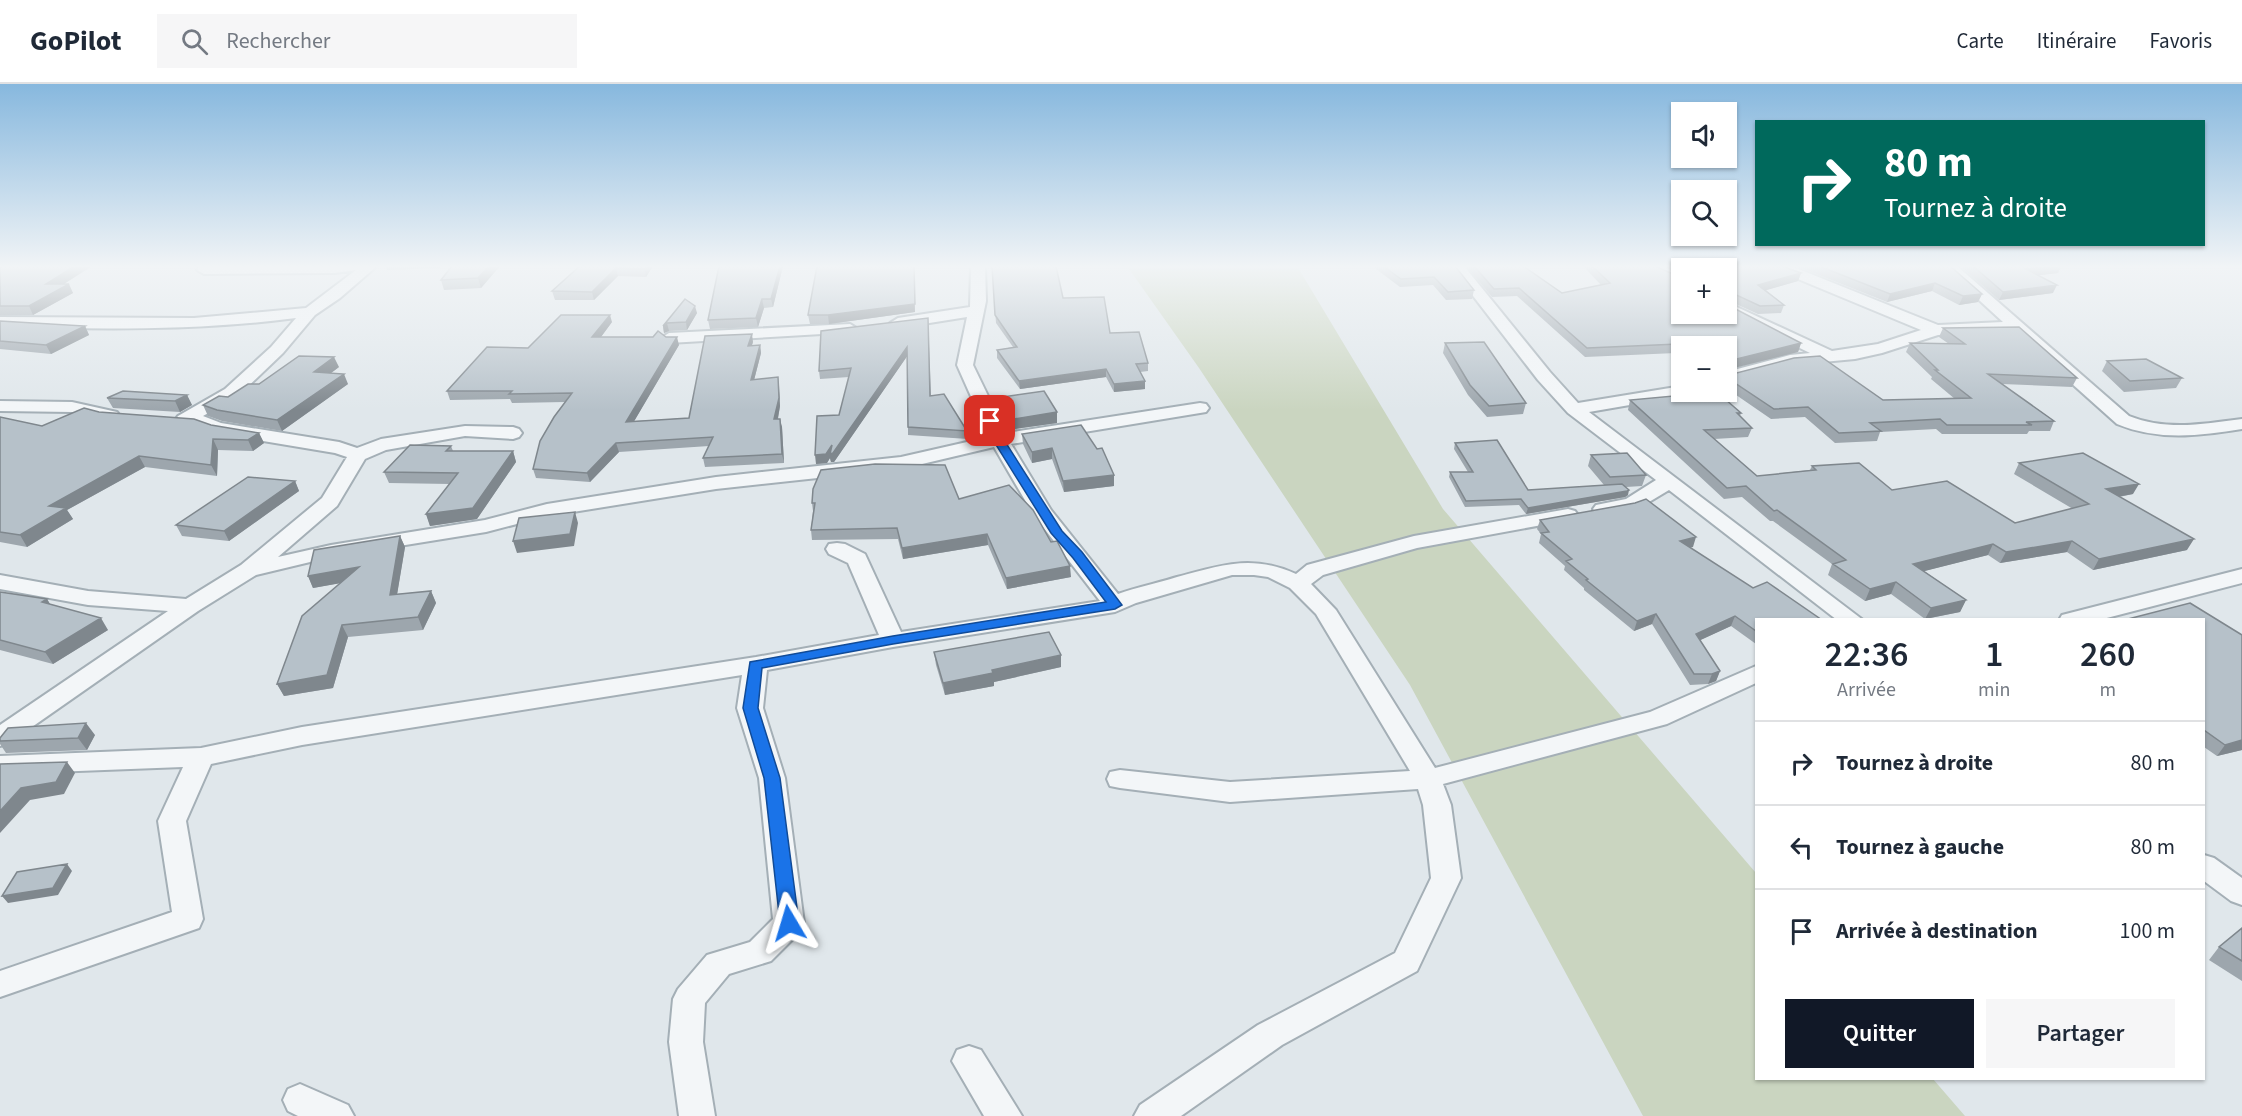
<!DOCTYPE html>
<html lang="fr">
<head>
<meta charset="utf-8">
<style>
	body { margin:0; font-family:"Source Sans 3",sans-serif; background:#f6f6f7; color:#1f2937; height:100vh; display:flex; flex-direction:column; font-size:22px; white-space:nowrap }
	* { box-sizing:border-box; margin:0 }
	p { font-size:20px; color:#747a83 }
	.icon { flex:none; width:33px; height:33px; fill:none; stroke:currentColor; stroke-width:2; stroke-linecap:round; stroke-linejoin:round }
	.map { position:relative; flex:1; overflow:hidden }
	.drawer { position:absolute; left:1755px; top:534px; width:450px; height:462px; display:flex; flex-direction:column; background:#fff; border-radius:0px; box-shadow:0 2px 4px #0004 }
	.drawer>* { flex:none }
	.banner { position:absolute; left:1755px; top:36px; width:450px; height:126px; border-radius:0px; box-shadow:0 2px 4px #0004; background:#00695c; color:#fff; overflow:hidden }
	.tools { position:absolute; left:1671px; top:18px; display:grid; gap:12px }
	.tools a { display:grid; place-items:center; width:66px; height:66px; border-radius:0px; background:#fff; box-shadow:0 2px 4px #0004; font-size:30px }
	.pin { position:absolute; display:grid; place-items:center; width:51px; height:51px; color:#fff; margin:-26px; border-radius:12px; box-shadow:0 3px 9px #0006 }
	.me { position:absolute; width:66px; margin:-33px; rotate:353deg; stroke-linejoin:round; filter:drop-shadow(0 0 4px #0008) }
	.turn { display:flex; align-items:center; gap:21px; height:126px; padding:0 30px; font-size:27px }
	.turn .icon { width:78px; height:78px; stroke-width:2.5 }
	.turn b { display:block; font-size:42px; line-height:51px }
	.eta { display:flex; justify-content:space-evenly; align-items:center; height:102px; text-align:center }
	.eta b { font-size:36px; font-weight:600; line-height:42px }
	.button { display:flex; gap:12px; margin-top:auto; padding:12px 30px }
	.button a { flex:1; height:69px; border-radius:0px; background:#111827; color:#fff; font-size:24px; font-weight:600; line-height:69px; text-align:center }
	.button a+a { background:#f6f6f7; color:#1f2937 }
	ul { padding:0; list-style:none }
	li { display:flex; align-items:center; gap:18px; height:84px; padding:0 30px; border-top:2px solid #e0e1e3 }
	li div { flex:1 }
	li b { display:block; font-size:22px }
	li em { font-style:normal }
	header { display:flex; align-items:center; gap:36px; box-sizing:border-box; height:84px; padding:0 30px; background:#fff; border-bottom:2px solid #e0e1e3 }
	header strong { font-size:28px }
	nav { display:flex; gap:33px; margin-inline-start:auto; font-size:21px }
	.search { width:420px; height:54px; background:#f6f6f7; display:flex; align-items:center; gap:15px; box-sizing:border-box; padding:0 21px; border-radius:0px; color:#747a83; font-size:22px }
	.map>svg:first-child { display:block }
	.green { fill:#cad5c0 }
	.lines { fill:none; stroke-linecap:round; stroke-linejoin:round }
	.minor-casing { stroke:#a4afb6; stroke-width:4 }
	.minor { fill:#f3f6f8; fill-rule:evenodd }
	.wall { fill:#9da6ad }
	.shaded-wall { fill:#7f878d }
	.building { fill:#b6c1c9; stroke:#7f878d; stroke-width:1.5 }
	.route { fill:#1a73e8; stroke:#114b97; stroke-width:1.5 }
</style>
</head>
<body>
<header>
<strong>GoPilot</strong>
<div class="search"><svg class="icon" aria-label="search" viewBox="0 0 24 24"><circle cx="10" cy="10" r="6"/><path d="M15 15l6 6"/></svg>Rechercher</div>
<nav><a>Carte</a><a>Itinéraire</a><a>Favoris</a></nav>
</header>
<div class="map">
<svg width="2242" height="1032" viewBox="0 0 2242 1032">
	<rect width="100%" height="100%" fill="#e0e7eb"/>
	<path class="green" d="M1127,182h170l146,243 313,364v205l177,1 32,37h-322l-233,-431 -211,-317z"/>
	<g class="lines">
		<g class="minor-casing">
			<path id="minor" d="M212,182h165l-37,32 -25,17 -32,38 -46,44 -34,19 18,7 118,19 18,6 24,-9 84,-13 48,1 6,2 3,4 -3,4 -6,2 -48,-3 -79,14 -21,9 -28,47 -59,51 53,-12 154,-25 62,-16 169,-27 185,-20 88,-20 -32,-72 10,-48 -69,11 -8,-5 8,-5 72,-11 1,-41h14l1,35 -13,64 33,68 194,-30 6,1 3,4 -3,4 -6,1 -189,31 40,66 67,84c19,-7 40,-11 59,-17 45,-12 75,-23 119,-3l11,-9 107,-29 154,-27 7,2 3,4 -3,4 -158,29 -94,27 -12,9 25,26 99,158 215,-56 106,-46v17l-89,41 -224,60 8,21 10,73 -44,93 -135,74 -101,71h-47l6,-11 118,-80 137,-72 36,-75 -8,-73 -5,-16 -188,13 -110,-14 -10,-2 -3,-7 3,-7 10,-2 110,12 180,-11 -94,-157 -26,-26 -22,-11 -14,-2h-22l-96,28 -21,9 -222,35 -126,23 -4,38 22,70 19,145 -4,9 -29,29 -42,13 -24,29 -2,39 12,74h-36l-10,-74 4,-43 5,-10 29,-34 43,-13 23,-23 -14,-141 -22,-70 5,-33 -440,70 -91,19 -25,57 17,98 -4,9 -199,69v-26l172,-59 -14,-91 25,-54 -183,7v-18l201,-8 101,-21 454,-70 123,-22 -31,-72 -19,-9 -3,-5 3,-5 8,-1 8,1 20,10 36,78 199,-31 -67,-87 -39,-67 -93,22 -185,20 -168,27 -62,16 -155,25 -75,18 -58,36 -189,132 -9,3v-21l168,-114 -80,-6 -88,-16v-14l88,16 98,8 55,-34 81,-67 25,-41 -12,-4 -119,-20 -16,-6 -22,-3 -3,-4 3,-4 47,-27 46,-42 25,-29c-98,13 -197,11 -296,9v-10l194,1 112,-10 50,-38 -21,3 -131,1 -7,-4 2,-3z
				M1450,182h14l86,106 28,31 104,-17v6h8l-8,4 -93,16 274,208h-26l-168,-130 -30,18 -36,7 -7,-2 -3,-4 3,-4 30,-6 30,-19 -88,-67 -30,-33z
				M1772,182h19l147,59 65,-3 -61,-56h15l172,150c37,15 75,8 113,3v10c-43,7 -84,12 -125,-5l-104,-93 -75,4 -56,18 -27,6 -64,6 -65,17v-10l64,-17 20,-2 -84,-41v-10l106,49 46,-7 43,-14 -147,-61z
				M850,240l8,5 -2,3 -187,11 -8,-5 8,-5z
				M0,317l72,1 45,10 3,4 -3,4 -6,1 -39,-9 -72,-1z
				M2242,485v14l-143,37h-40l3,-5z
				M2204,771l10,3 28,20v27l-11,-4 -27,-20z
				M969,962l12,4 41,66h-38l-32,-55 5,-11z
				M300,1000l48,21 6,11h-56l-10,-5 -5,-11 5,-11z"/>
		</g>
		<use href="#minor" class="minor"/>
	</g>
	<path class="wall" d="M0,182h92l-28,18 9,9 -40,22h-33z
		M385,182h59l-4,2 -53,2z
		M500,182l-19,22 -37,2 -3,-10z
		M580,182h73l-7,11 -28,-1 -24,24h-39l-3,-9z
		M719,182h64l-10,41 -9,1 -6,19 -48,2 -2,-9z
		M992,182l71,32 85,65v8l-8,1 5,9v8l-31,3 -8,-15 -86,12 -23,-31v-8l16,-3 -17,-24z
		M1372,182h83l19,24 -2,9 -26,1 -13,-15 -33,2z
		M1466,182h57l39,27 39,-8 -18,-19h72l27,48 119,29 -3,9 -71,17v4l2,2 154,25 72,-1 -24,-20 1,-2 -26,-25 4,-9 39,1 -10,-7 4,-9 134,50 -5,9 -70,-3 52,37 -4,10h-21l-2,3h-85l-6,-5 -56,3 -3,9 -42,2 -30,-26 -34,2 -45,-31v-42h-44v11l-6,-4 -91,4 -68,-61 -25,1z
		M1662,182h120l19,7 -3,8 -32,9 18,15 -3,8 -23,1 -31,-14 -1,-32h-44v6z
		M1796,182h154l32,28 -4,8 -19,3 -27,-14 -45,11z
		M1960,182h101l-3,7 -20,2 15,18 -54,7z
		M685,215l12,14 -10,17 -18,1 -5,2 -1,-7z
		M915,228l-86,12h-19l-2,-9z
		M928,234l3,78 36,35 1,8 -60,-4v-8l-1,-71 -73,106h-3l-1,-4 -3,5 -11,1 23,-49 10,-38 -29,2 -1,-8z
		M0,237l85,5 4,9 -38,19 -51,-5z
		M612,238l-11,15 78,8 -45,76 55,-3 64,-76 -1,3h8l1,8 -7,27 25,5 1,21 -2,13 4,8 2,36 -79,4 -2,-9 6,-12 -90,6 -29,30 -54,-4 -3,-9 32,-67 -53,1 -2,-4 -60,1 -3,-9 81,-43z
		M1445,259l81,60 -3,11 -36,3 -19,-22 -25,-42z
		M2107,277l75,17 -6,10 -52,4 -22,-21z
		M339,283l-8,6 17,11 -66,47 -60,-10 -14,-5 -5,-11 25,-8 31,-13z
		M187,311l5,10 -12,7 -67,-4 -6,-10z
		M1002,313l55,15v11l-42,6 -12,-22z
		M1630,316l111,13 -1,3 12,12 -4,9 -34,2 43,37 53,-6 2,-4 80,24 123,33 58,-14 -59,-35 5,-11 114,31 -14,3 68,53 -94,20 -26,-18 -67,11 -12,-8 -64,16 42,29 -6,12 -35,7 -34,-25 -26,7 -37,-26 4,-11 -59,-43h-3l-28,-24 -18,2 -96,-89z
		M99,328l112,13 48,8 5,10 -11,8 -35,-1 -1,26 -72,-9 -78,43 6,9 -46,28 -27,-5v-125l42,9z
		M1022,350l75,15 17,37 -50,6 -12,-33 -20,4 -9,-19z
		M1455,359l73,47 76,-5 -16,-19 3,-11 55,20 -4,11 -16,1 2,8 -3,2 -99,17 -7,-9 -54,2 -16,-30 1,-5h18l-14,-23z
		M451,362l2,5h60l3,11 -39,57 -47,7 -4,-12 24,-30 -61,-1 -5,-11z
		M295,397l4,10 -70,50 -47,-5 -6,-11z
		M959,415l112,78 -64,12 -19,-44 -85,14 -5,-20 -86,1 -1,-10 2,-19 -1,-8z
		M1540,436l153,27h-3l66,73v24l-25,-18 -31,14 20,31 -4,10 -8,3 -18,1 -38,-61 -18,7 -50,-41v-2l-20,-18 1,-4 -26,-23 2,-9 -4,-5z
		M400,452l5,11 -8,47 34,-3 5,12 -13,27 -75,7 -15,51 -49,8 -7,-12 63,-101 -27,5 -5,-12z
		M0,508l47,7 3,5 58,26 -55,34 -53,-14z
		M2190,519l52,32v115l-25,6 -13,-9v-127h-77z
		M934,568l127,15 -67,15v4l-49,9 -9,-30z
		M95,651l-8,15 -81,3 -6,-9v-6z
		M2242,844v53l-33,-21 10,-13z"/>
	<path class="shaded-wall" d="M75,182h17l-41,26 -5,-8z
		M489,182h11l-19,22 -3,-10z
		M647,182h6l-7,11 -1,-8z
		M780,182h3l-10,41 -2,-8z
		M914,182l1,46 -86,12 -1,-9z
		M2056,182h5l-3,7 -36,4 4,-8z
		M616,184l2,8 -24,24 -2,-8z
		M1801,189l-3,8 -42,12 2,-8z
		M1935,199l-3,8 -45,11 3,-8z
		M69,200l4,9 -40,22 -4,-9z
		M2057,201l-4,8 -54,7 4,-8z
		M1982,210l-4,8 -19,3 4,-9z
		M762,215l2,9 -6,19 -2,-9z
		M695,222l2,7 -10,17 -1,-8z
		M610,231l2,7 -17,23 -3,-8z
		M667,239l2,8 -5,2 -1,-7z
		M85,242l4,9 -38,19 -5,-9z
		M752,250l1,8 -4,12 -1,-8z
		M677,253l2,8 -50,85 -3,-8z
		M1801,259l-3,9 -72,18 2,-9z
		M760,261l1,8 -9,35 -1,-8z
		M907,263l1,8 -74,107h-3l-1,-4 -3,5 -11,1 -1,-9z
		M334,273l5,10 -20,15 -5,-10z
		M1106,285v8l-86,12 -1,-8z
		M344,290l4,10 -66,47 -5,-11z
		M778,293l2,29 -4,22 -2,-9z
		M1145,297v8l-31,3v-8z
		M187,311l5,10 -12,7 -5,-11z
		M1057,328v11l-42,6 -1,-10z
		M780,335l2,8 2,36 -2,-9z
		M259,349l5,10 -11,8 -5,-11z
		M213,355l5,11 -1,26 -6,-11z
		M616,359l3,9 -29,30 -3,-9z
		M1052,364v11l-20,4v-11z
		M513,367l3,11 -39,57 -47,7 -4,-12z
		M139,372l6,11 -78,43 6,9 -46,28 -7,-12 29,-29z
		M1114,391v11l-50,6 -1,-11z
		M295,397l4,10 -70,50 -5,-10z
		M2139,400l-6,10 -33,6 6,-11z
		M1629,406l-1,5 -3,2 -99,17 2,-6z
		M575,428l3,11 -4,23 -57,7 -4,-12z
		M987,450l1,11 -85,14 -1,-11z
		M400,452l5,11 -10,60 -5,-12z
		M1696,453l-3,10 -16,3 3,-9z
		M2194,455l-7,11 -94,20 6,-11z
		M2072,457l-5,11 -67,11 6,-11z
		M1993,460l-5,11 -79,20 4,-11z
		M1070,482l1,11 -64,12 -1,-11z
		M359,483l5,12 -51,9 -5,-12z
		M1896,498l-5,12 -26,7 5,-12z
		M431,507l5,12 -13,27 -5,-13z
		M47,515l7,12 -12,-9z
		M1966,516l-6,12 -35,7 6,-11z
		M1656,530l-4,10 -18,7 3,-10z
		M1735,532l-4,10 -39,18 4,-10z
		M101,534l7,12 -55,34 -8,-12z
		M342,541l6,12 -15,51 -49,8 -7,-12z
		M1061,571v12l-67,15v4l-49,9 -2,-12 49,-13z
		M1720,587l-4,10 -8,3 4,-10z
		M86,639l9,12 -8,15 -9,-12z
		M2242,656v10l-25,6 8,-11z
		M67,678l8,11 -11,21 -34,6 -30,33v-22l21,-23z
		M67,780l5,7 -14,24 -50,8 -6,-7z"/>
	<path class="building" d="M0,182h75l-29,18h23l-40,22h-29z
		M452,182h37l-11,12 -37,2z
		M580,182h67l-2,3 -29,-1 -24,24 -40,-1z
		M719,182h61l-9,33h-9l-6,19 -48,2z
		M817,182h97l1,38 -87,11h-20z
		M992,182h64l7,32 41,-1 6,36 29,-1 9,31 -12,1 9,17 -31,3 -8,-15 -87,12 -22,-31 20,-3 -22,-32z
		M1383,182h72l19,24 -26,2 -14,-15 -33,2z
		M1474,182h49l39,27 48,-10 -18,-17h63l27,12v36h44v-10l75,39 -73,18 -1,12 2,2 65,-17 26,-2 63,44 88,-2 -36,-28h3l-28,-27 55,1 -22,-16 76,-1 58,51 -89,-4 66,47 -28,1 6,3h-85l-7,-6 -70,4 11,8 -42,2 -31,-26 -34,2 -48,-32v-31h-44l-4,-2 -91,4 -68,-60 -25,1z
		M1683,182h99l19,7 -43,12 26,20 -24,1 -32,-15 -2,11v-34h-41v-1z
		M1819,182h131l32,28 -19,2 -28,-13 -45,11z
		M1973,182h83l-30,3 31,16 -54,7z
		M685,215l10,7 -9,16 -19,1 -4,3z
		M561,231h49l-18,22h61l5,-6 8,6h11l-51,85 63,-4 16,-82 47,-2 -4,12 12,-1 -9,35 27,-3 1,21 -5,21h6l2,35 -79,4 10,-21 -97,6 -29,30 -54,-4 7,-28 14,-24 18,-24 -63,1 3,-3h-65l40,-44 41,1z
		M928,234l2,78 14,-2 23,37 -59,-4 -1,-80 -74,106 -3,1 2,-9 -6,9 -11,1 2,-39 22,-1 12,-47 -32,3 2,-40z
		M0,237l85,5 -39,19 -46,-4z
		M1484,258l42,61 -37,3 -19,-21 -25,-42z
		M299,272l35,1 -20,15 30,2 -67,46 -60,-10 -14,-5 16,-9 9,1 20,-13h11z
		M2146,275l36,19 -52,3 -23,-20z
		M123,307l64,4 -12,6 -68,-3z
		M1044,307l13,21 -43,7 -12,-22z
		M1717,308l24,21h-4l15,15 -48,2 53,46 59,-6 -4,-4 47,-3 33,27 55,-9 68,42 74,-19 -70,-41 64,-10 56,31 -33,5 88,50 -95,20 -27,-18 -66,11 -13,-8 -80,20 53,36 -35,8 -35,-26 -26,7 -37,-25 13,-4 -69,-50 -3,1 -28,-25 -19,2 -97,-88z
		M84,324l15,4 95,7 17,6 48,8 -11,7 -35,-1 -2,26 -72,-9 -90,50 17,2 -46,27 -20,-3v-115l42,9z
		M1081,341l16,24 5,-1 12,27 -51,6 -11,-33 -20,4 -10,-18z
		M1497,356l31,50 94,-6 7,6 -2,1 -99,17 -7,-9 -55,2 -16,-29h23l-18,-29z
		M410,361l41,1 -5,5h67l-40,57 -47,6 32,-41 -74,-1z
		M1627,369l19,22 -36,2 -19,-22z
		M875,380l70,1 14,34 50,-14 24,25 18,32 6,-1 13,25 -64,12 -19,-44 -85,14 -5,-20 -86,2 4,-27h-3l1,-14 8,-19z
		M248,393l47,4 -71,50 -48,-6z
		M1646,415l50,38 -16,4 73,47 14,-6 55,38h-66v11l-21,-15 -39,18 24,37 -8,3h-18l-38,-60 -19,7 -51,-41 2,-1 -22,-18 6,-2 -31,-26 8,-1 -9,-12 95,-17z
		M575,428l-5,22 -57,7 6,-23z
		M400,452l-10,59 41,-4 -13,26 -76,8 -15,50 -50,9 25,-68 57,-49 -51,9 6,-26z
		M0,508l47,7 -5,3 59,16 -56,34 -45,-12z
		M2190,519l52,32v105l-17,5 -21,-15v-110l-76,-1z
		M1049,548l12,23 -69,15 1,3 -50,10 -9,-31z
		M86,639l-8,15 -78,3v-3l8,-10z
		M67,678l-11,20 -35,6 -21,23v-47z
		M67,780l-14,24 -51,8 15,-24z
		M2242,844v33l-23,-14z"/>
	<linearGradient id="sky" x2="0" y2="1"><stop stop-color="#87b8de"/><stop offset="0.56" stop-color="#f1f4f6"/><stop offset="1" stop-color="#f1f4f6" stop-opacity="0"/></linearGradient>
	<rect width="2242" height="326" fill="url(#sky)"/>
	<path class="route" d="M990,334l6,3 8,19 58,91 20,21 40,53 -7,4 -222,35 -131,24 -4,40 22,70 19,145 -3,5 -7,2 -6,-2 -3,-5 -16,-145 -21,-70 7,-46 143,-26 213,-34 -33,-44 -22,-25 -58,-93 -8,-19z"/>
</svg>
<div class="tools">
<a><svg class="icon" aria-label="sound" viewBox="0 0 24 24"><path d="M4 9h4l5-4v14l-5-4H4zM17 9q2 3 0 6"/></svg></a>
<a><svg class="icon" aria-label="search" viewBox="0 0 24 24"><circle cx="10" cy="10" r="6"/><path d="M15 15l6 6"/></svg></a>
<a>+</a>
<a>−</a>
</div>
<div class="pin" style="left:990px;top:337px;background:#d93025"><svg class="icon" aria-label="arrive" viewBox="0 0 24 24"><path d="M6 21V4h12l-3 4 3 4H6"/></svg></div>
<svg class="me" style="left:789px;top:839px" viewBox="-20 -20 40 40"><path d="M0-17L14 15 0 8-14 15z" fill="#1a73e8" stroke="#fff" stroke-width="4"/></svg>
<div class="banner">
<div class="turn"><svg class="icon" aria-label="right" viewBox="0 0 24 24"><path d="M7 20v-9h11M14 6l5 5-5 5"/></svg><div><b>80 m</b>Tournez à droite</div></div>
</div>
<section class="drawer">
<div class="eta">
<div><b>22:36</b><p>Arrivée</p></div>
<div><b>1</b><p>min</p></div>
<div><b>260</b><p>m</p></div>
</div>
<ul>
<li><svg class="icon" aria-label="right" viewBox="0 0 24 24"><path d="M7 20v-9h11M14 6l5 5-5 5"/></svg><div><b>Tournez à droite</b></div><em>80 m</em></li>
<li><svg class="icon" aria-label="left" viewBox="0 0 24 24"><path d="M17 20v-9H6M10 6l-5 5 5 5"/></svg><div><b>Tournez à gauche</b></div><em>80 m</em></li>
<li><svg class="icon" aria-label="arrive" viewBox="0 0 24 24"><path d="M6 21V4h12l-3 4 3 4H6"/></svg><div><b>Arrivée à destination</b></div><em>100 m</em></li>
</ul>
<div class="button"><a>Quitter</a><a>Partager</a></div>
</section>
</div>
</body>
</html>
